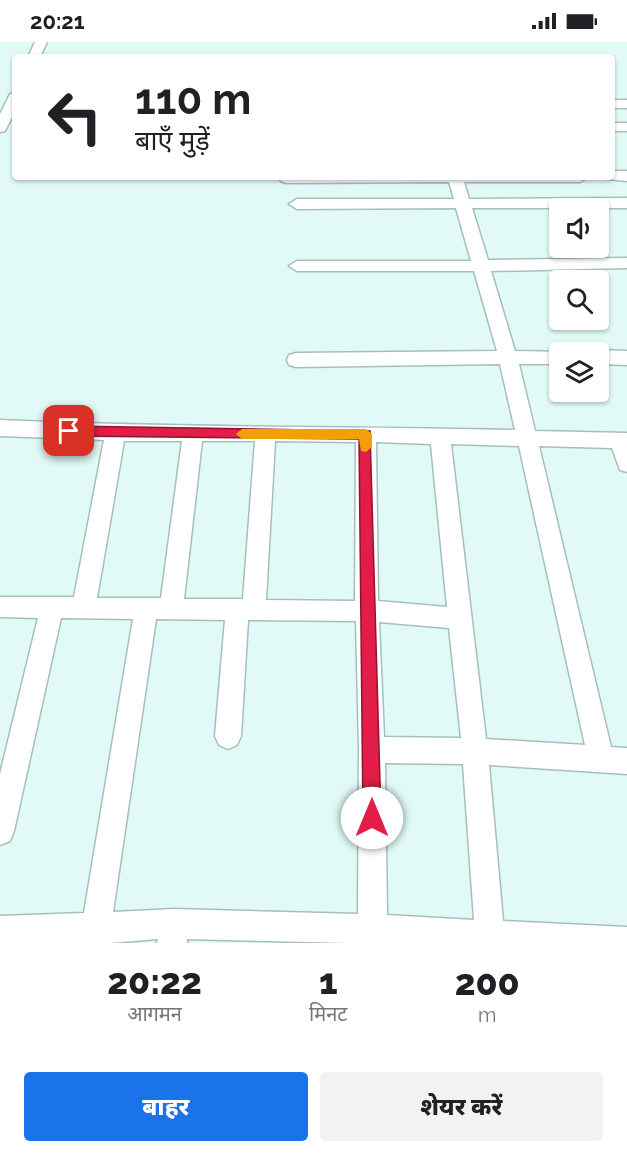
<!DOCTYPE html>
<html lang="hi">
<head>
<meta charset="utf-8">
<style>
	body { margin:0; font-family:Raleway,"Noto Sans Devanagari",sans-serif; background:#f2f2f2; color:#202124; height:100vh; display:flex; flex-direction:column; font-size:22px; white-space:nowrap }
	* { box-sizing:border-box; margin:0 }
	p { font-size:20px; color:#757577 }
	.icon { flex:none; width:33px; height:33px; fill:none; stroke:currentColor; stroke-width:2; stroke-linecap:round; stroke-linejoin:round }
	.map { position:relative; height:901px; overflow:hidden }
	.side { display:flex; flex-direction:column; background:#fff; flex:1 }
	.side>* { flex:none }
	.banner { position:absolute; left:12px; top:12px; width:603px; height:126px; border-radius:6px; box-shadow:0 2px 4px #0004; background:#fff; color:#202124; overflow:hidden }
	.buttons { position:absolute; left:549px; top:156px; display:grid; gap:12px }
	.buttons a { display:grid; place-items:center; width:60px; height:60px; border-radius:6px; background:#fff; box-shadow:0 2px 4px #0004; font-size:30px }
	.pin { position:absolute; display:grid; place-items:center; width:51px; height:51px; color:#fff; margin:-26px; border-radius:12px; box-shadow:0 3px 9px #0006 }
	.me { position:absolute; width:66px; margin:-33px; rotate:0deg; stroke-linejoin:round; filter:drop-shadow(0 0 4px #0008) }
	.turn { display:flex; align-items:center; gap:21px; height:126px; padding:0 24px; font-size:27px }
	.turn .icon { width:78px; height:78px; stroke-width:2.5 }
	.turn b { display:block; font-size:42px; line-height:51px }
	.eta { display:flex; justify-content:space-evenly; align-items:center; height:102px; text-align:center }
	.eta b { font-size:36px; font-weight:800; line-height:42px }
	.cta { display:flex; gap:12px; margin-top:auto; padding:12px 24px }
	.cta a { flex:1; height:69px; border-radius:6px; background:#1a73e8; color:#fff; font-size:24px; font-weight:800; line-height:69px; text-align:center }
	.cta a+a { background:#f2f2f2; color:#202124 }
	.status { display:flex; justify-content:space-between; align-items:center; height:42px; padding:0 30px; background:#fff; direction:ltr }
	.status svg { height:16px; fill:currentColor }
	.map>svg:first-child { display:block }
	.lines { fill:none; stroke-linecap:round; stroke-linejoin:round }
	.minor-casing { stroke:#a7bfbc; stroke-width:3 }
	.minor { fill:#fff; fill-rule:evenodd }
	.route { fill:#e11d48; stroke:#92132f; stroke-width:1.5 }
	.slow { fill:#f59e0b }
</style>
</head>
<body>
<div class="status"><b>20:21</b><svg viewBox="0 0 49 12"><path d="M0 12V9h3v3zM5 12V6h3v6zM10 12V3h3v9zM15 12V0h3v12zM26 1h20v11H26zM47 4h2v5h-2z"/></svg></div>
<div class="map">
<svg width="627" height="901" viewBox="0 0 627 901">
	<rect width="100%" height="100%" fill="#e1faf7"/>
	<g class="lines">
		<g class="minor-casing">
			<path id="minor" d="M35,0h12l-7,15h-12z
				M15,51v18l-10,20 -5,1v-18l10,-20z
				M612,58h15v8h-15z
				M612,81h15v8h-15z
				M612,129h15v10l-20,-2 -2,-2h7z
				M279,135h309l-8,5h-116l5,17 158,-1v10h-155l16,52 139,-2v10l-136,3 24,80 52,1h-7v12h-41l16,67 92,2v39l-7,-2 -8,-22 -73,-2 72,301 16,1v26l-138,-9 14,156 124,6v16h-276l-164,-4v4h-30l1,-4 -49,4h-109v-27l84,-3 49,-294 -72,-1 -47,213 -4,10 -10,4v-71l38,-156 -38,-1v-20h74l30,-157 -104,-4v-16c172,8 343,6 515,10l-15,-66 -204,3 -7,-2 -2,-5 2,-5 7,-2 201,-2 -23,-80h-177l-8,-5 8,-5h174l-15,-53 -159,1 -8,-5 8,-5h157l-5,-17 -163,1 -5,-2zM124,399h58l-21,157h-64zM202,399h53l-12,158h-59zM275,399l81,1 -1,159 -89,-1zM376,400l55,2 16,163 -69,-6zM451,402l68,2 66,299 -99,-6zM156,577l69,1 -10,116 4,9 9,4 9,-4 4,-9 7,-116 108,1 3,129 -1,164 -184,-5 -61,3zM379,580l70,6 12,110 -77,-1zM385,721l78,1 11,156 -87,-5z
				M598,308l29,1v14l-29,-1v-12h-7z"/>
		</g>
		<use href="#minor" class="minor"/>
	</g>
	<path class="route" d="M69,384l301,5 11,387 -3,6 -6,2 -6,-2 -3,-6 -4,-379 -290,-3 -7,-5z"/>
	<path class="slow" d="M242,387h124l6,5v13l-6,5 -5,-1 -2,-12h-117l-6,-5z"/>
</svg>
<div class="buttons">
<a><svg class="icon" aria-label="sound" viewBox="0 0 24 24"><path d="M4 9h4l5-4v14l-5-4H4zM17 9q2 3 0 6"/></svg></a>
<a><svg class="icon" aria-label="search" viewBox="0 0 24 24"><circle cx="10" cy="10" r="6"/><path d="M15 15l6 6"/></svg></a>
<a><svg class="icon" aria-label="layers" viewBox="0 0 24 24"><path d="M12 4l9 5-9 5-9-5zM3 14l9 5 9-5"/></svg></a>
</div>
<div class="pin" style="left:69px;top:389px;background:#d93025"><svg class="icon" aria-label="arrive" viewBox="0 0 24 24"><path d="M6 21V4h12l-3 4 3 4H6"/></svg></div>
<svg class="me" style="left:372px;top:776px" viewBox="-20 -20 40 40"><circle r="19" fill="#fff"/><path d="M0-13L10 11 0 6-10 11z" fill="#e11d48"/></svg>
<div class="banner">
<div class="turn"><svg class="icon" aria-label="left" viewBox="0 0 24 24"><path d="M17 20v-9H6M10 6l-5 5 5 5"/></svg><div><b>110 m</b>बाएँ मुड़ें</div></div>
</div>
</div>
<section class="side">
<div class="eta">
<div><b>20:22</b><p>आगमन</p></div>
<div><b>1</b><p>मिनट</p></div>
<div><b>200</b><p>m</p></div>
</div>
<div class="cta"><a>बाहर</a><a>शेयर करें</a></div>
</section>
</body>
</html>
